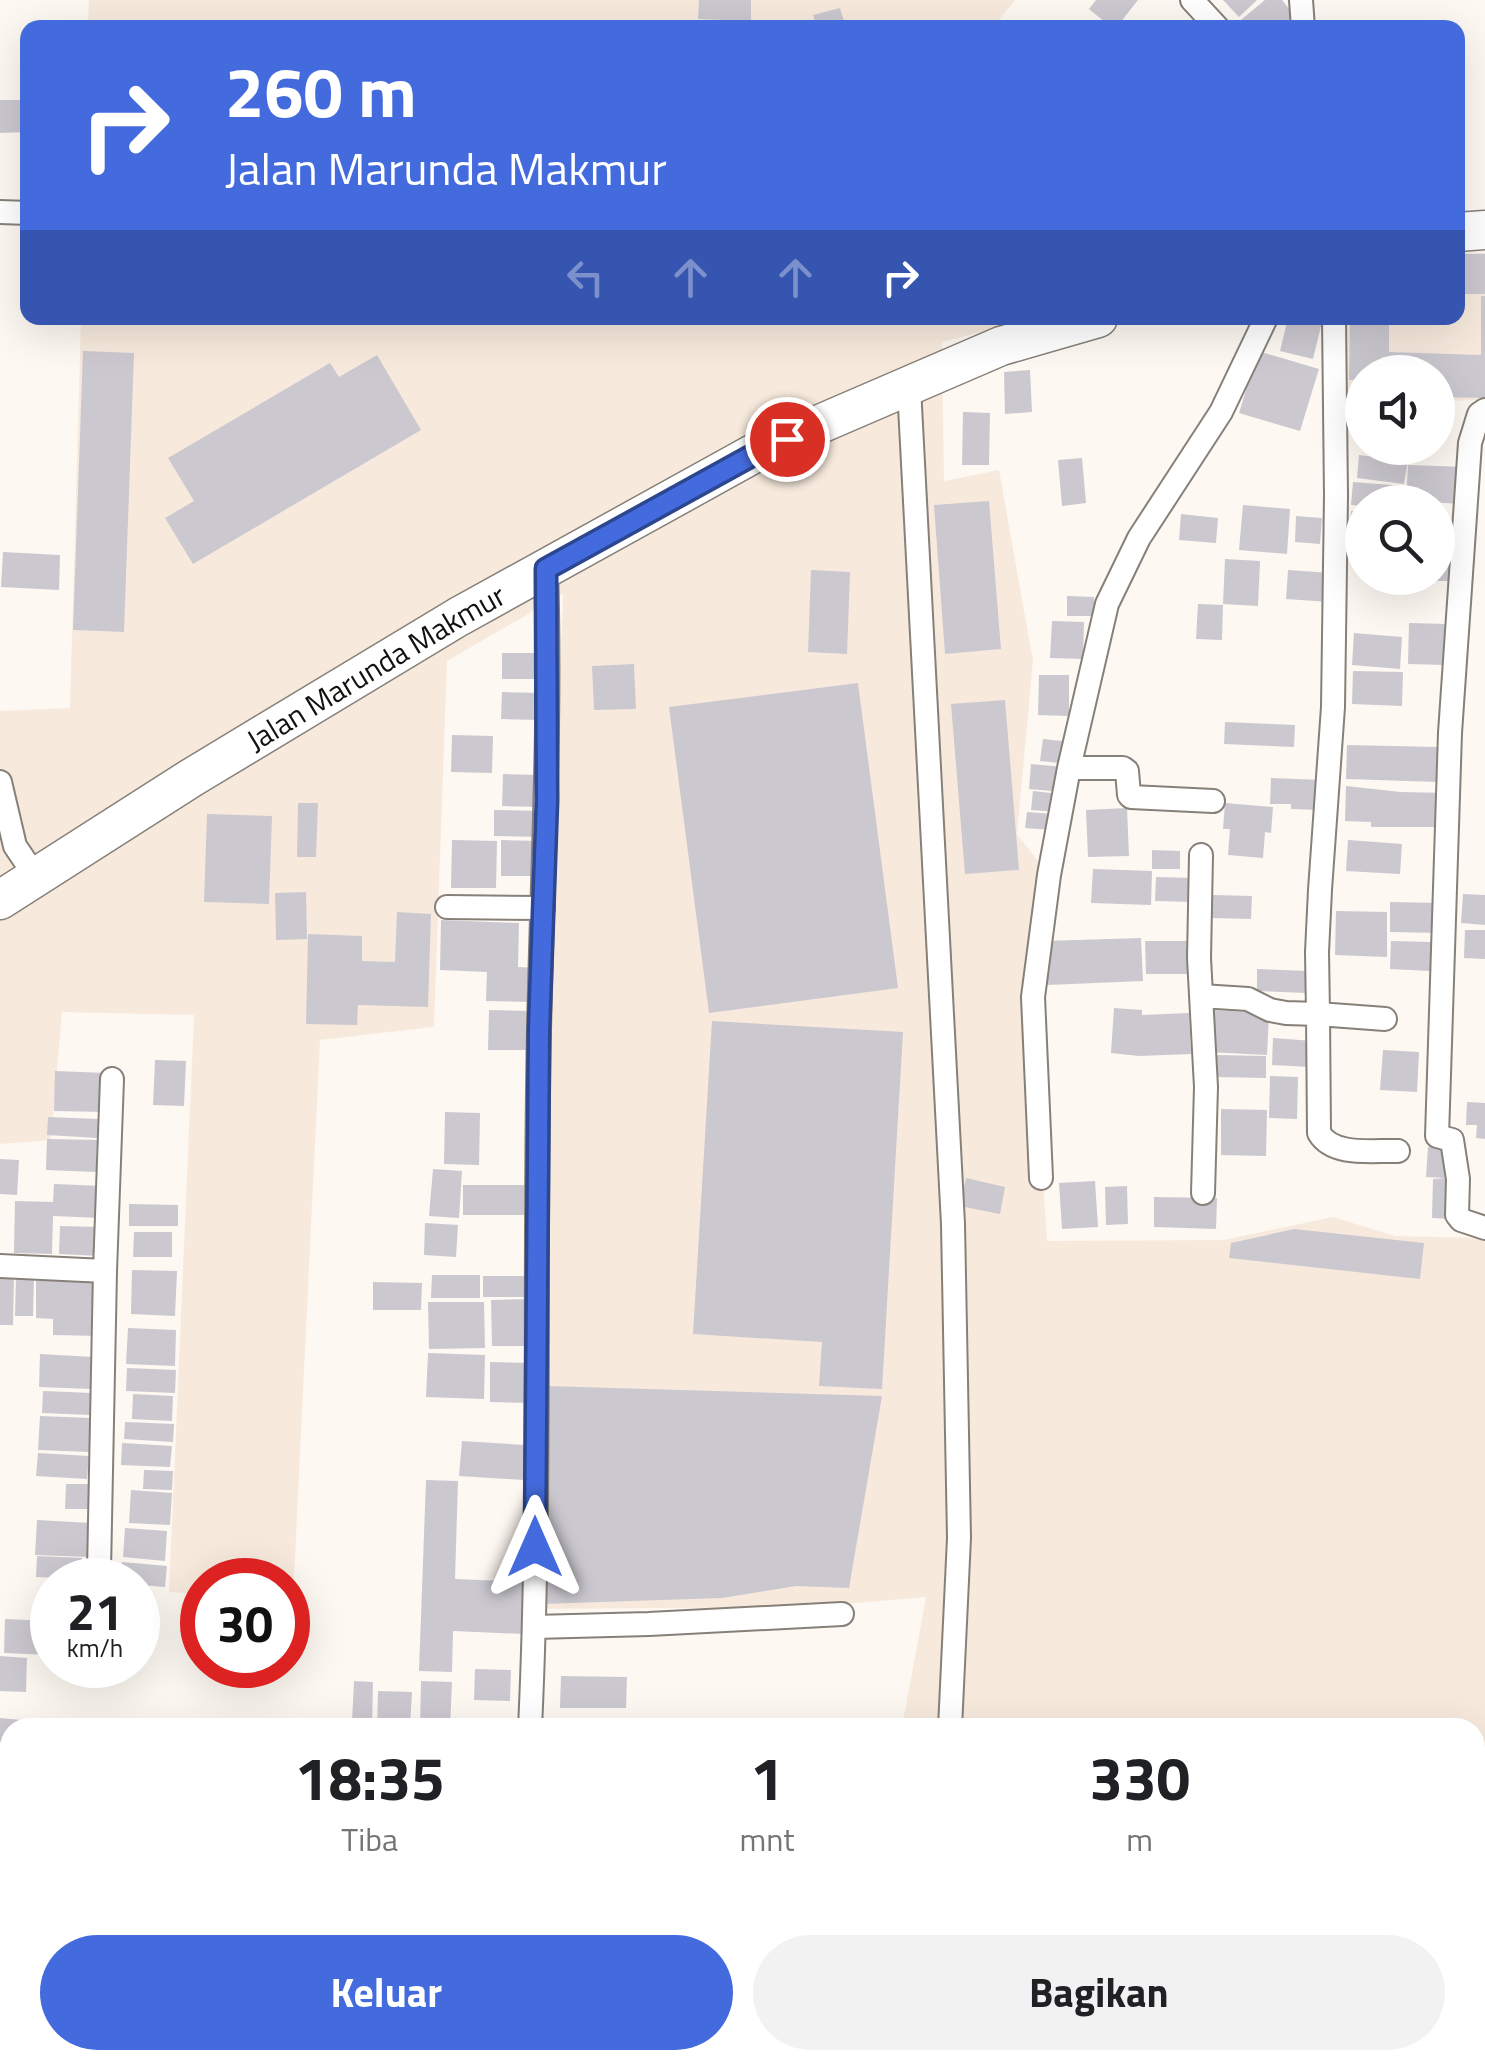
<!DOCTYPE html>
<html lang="id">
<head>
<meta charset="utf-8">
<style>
	body { margin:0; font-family:"Titillium Web",sans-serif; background:#f2f2f2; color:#202124; height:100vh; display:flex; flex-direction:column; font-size:38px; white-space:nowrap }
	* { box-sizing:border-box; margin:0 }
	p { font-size:32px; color:#757577 }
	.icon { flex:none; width:55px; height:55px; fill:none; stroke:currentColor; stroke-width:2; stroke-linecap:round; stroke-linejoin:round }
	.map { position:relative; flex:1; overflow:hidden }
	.sheet { position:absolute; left:0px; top:1718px; width:1485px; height:352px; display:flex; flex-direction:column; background:#fff; border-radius:30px 30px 0 0; box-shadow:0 10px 40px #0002 }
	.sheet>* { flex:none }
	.hud { position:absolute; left:20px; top:20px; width:1445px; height:305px; border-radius:20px; box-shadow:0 10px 40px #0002; background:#446bdd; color:#fff; overflow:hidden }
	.tools { position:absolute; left:1345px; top:355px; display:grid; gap:20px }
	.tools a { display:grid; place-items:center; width:110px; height:110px; border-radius:50%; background:#fff; box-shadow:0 10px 40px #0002; font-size:50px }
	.speed { position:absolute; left:30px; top:1558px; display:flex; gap:20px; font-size:50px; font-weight:700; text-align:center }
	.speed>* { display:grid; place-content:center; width:130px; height:130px; border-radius:50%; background:#fff; box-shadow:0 10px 40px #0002; line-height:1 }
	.speed small { font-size:25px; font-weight:400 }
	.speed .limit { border:15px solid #d22; background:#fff; color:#111 }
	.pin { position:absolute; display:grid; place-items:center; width:85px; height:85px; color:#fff; margin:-42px; border:5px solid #fff; border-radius:50%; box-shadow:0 2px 10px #0007 }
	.me { position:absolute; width:110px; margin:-55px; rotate:0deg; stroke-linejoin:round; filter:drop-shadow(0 0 8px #0008) }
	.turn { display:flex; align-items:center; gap:35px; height:210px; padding:0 40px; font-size:45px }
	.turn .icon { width:130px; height:130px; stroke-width:2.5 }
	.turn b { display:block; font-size:70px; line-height:85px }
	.lanes { display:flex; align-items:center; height:95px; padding:0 40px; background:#0003; justify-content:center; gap:50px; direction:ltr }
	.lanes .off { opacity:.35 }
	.eta { display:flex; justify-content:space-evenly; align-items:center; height:170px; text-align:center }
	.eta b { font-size:60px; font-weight:700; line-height:70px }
	.primary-button { display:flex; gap:20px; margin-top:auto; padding:20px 40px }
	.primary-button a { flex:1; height:115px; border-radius:60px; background:#446bdd; color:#fff; font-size:40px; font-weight:700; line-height:115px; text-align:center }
	.primary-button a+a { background:#f2f2f2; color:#202124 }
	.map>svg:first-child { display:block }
	.built { fill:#f7eadd }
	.building { fill:#cbc8d0 }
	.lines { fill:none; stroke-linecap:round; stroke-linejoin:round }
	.minor-casing { stroke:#868079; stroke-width:26 }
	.primary-casing { stroke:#868079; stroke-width:41 }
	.minor { stroke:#fff; stroke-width:22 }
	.primary { stroke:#fff; stroke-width:38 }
	.route-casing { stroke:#2c4690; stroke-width:25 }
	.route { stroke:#446bdd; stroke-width:18 }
	.labels { text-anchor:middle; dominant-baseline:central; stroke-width:9; stroke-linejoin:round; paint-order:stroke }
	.street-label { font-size:30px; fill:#13110e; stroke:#fef8f2 }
</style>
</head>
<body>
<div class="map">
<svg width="1485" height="2069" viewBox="0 0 1485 2069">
	<rect width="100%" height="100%" fill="#fef8f2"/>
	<path class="built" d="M89,0h926l-23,28h-904z
		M1458,253h27v147l-47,1v-29h-76v30h-14l-1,-84h111z
		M81,318h922l1,8 -62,16 2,139 55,-11 34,191 -16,173 24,31 -10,133 16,243 177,-1 109,-23 62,19 90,2v831h-624l7,-9h607v-332l-573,-1 24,-130 -115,10 -283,2 35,-1015 -116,67 -13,366 -114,13 -27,559 -5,-1v-18h-86v14l-33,-2 25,-577 -132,-3 -11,128 -51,4v-433l70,-3z"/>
	<path class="building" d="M699,0h52v21l-53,-2z
		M1096,0h42l-22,28h-4l-23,-19z
		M1223,0h34l-18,17z
		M1265,0h17l12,15 -14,13h-42l-2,-4z
		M840,8l6,20h-29l-4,-13z
		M0,100h28v32l-28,1z
		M1458,254h27v40h-27z
		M1481,296h4v102l-47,-1v-25h-76v8h-13l1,-62h39v34l92,3z
		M1288,318h35l-10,41 -33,-8z
		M83,351l51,2 -10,279 -51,-2z
		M1258,351l61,18 -19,62 -61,-18z
		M377,355l44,75 -228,134 -28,-46 29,-17 -26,-43 162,-95 9,14z
		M1030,370l2,42 -27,2 -1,-42z
		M963,412l27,1 -1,52h-27z
		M1359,455l49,6 -4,23 -47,-6z
		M1082,458l4,45 -24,3 -4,-46z
		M1408,465l59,2 -2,37 -59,-3z
		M1353,482l51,4 -2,16h-40v4l-11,-1z
		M989,501l12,148 -56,5 -11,-149z
		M1243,505l47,4 -3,45 -48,-4z
		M1351,511l11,1v23l-13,-1z
		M1181,514l37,4 -2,25 -37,-3z
		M1296,516l26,2 -2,26 -25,-2z
		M1438,521l26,2 -2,17 -24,-2z
		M1438,547h18v34h-29v-3h11z
		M3,552l57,3 -1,35 -58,-3z
		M1225,559l35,2 -2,45 -35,-2z
		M811,570l39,2 -3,82 -39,-2z
		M1288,570l43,3 -2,29 -43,-3z
		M1067,596l27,1v19h-27z
		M1198,604l25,1 -1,35 -26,-1z
		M1052,621l32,1 -1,37 -33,-1z
		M1409,623l37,1 -1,41 -37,-1z
		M1354,633l48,4 -2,32 -48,-4z
		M502,653h39v26h-39z
		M634,664l2,45 -42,1 -2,-44z
		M1353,671l50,1 -1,34 -50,-2z
		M1039,675h30v41l-31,-1z
		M858,683l40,305 -189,25 -40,-306z
		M502,692l39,1 -1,27 -39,-1z
		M1005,700l14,170 -54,4 -14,-170z
		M1225,722l70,3 -1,22 -70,-3z
		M452,735l41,1 -1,37 -41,-1z
		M1043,739l29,3 -2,22 -30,-3z
		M1347,745l92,2 -1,35 -92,-3z
		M1031,764l34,3 -2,25 -34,-3z
		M503,774l38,1 -1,32 -38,-1z
		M1271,778l52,2 -1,30 -31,-1v-5h-21z
		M1346,786l55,6 46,1 -1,34h-75v-5l-26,-1z
		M1033,791l27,3 -2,18 -27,-2z
		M298,803h20l-2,54h-19z
		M1225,803l48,4 -2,26 -6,-1 -2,26 -35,-3 2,-26h-7z
		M1127,808l2,48 -41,1 -2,-47z
		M494,810l50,1v26l-50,-1z
		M1027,812l26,2 -1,16 -27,-2z
		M207,814l65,2 -3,88 -65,-2z
		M452,840l45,1 -1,47h-45z
		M501,840l37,1 -1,35h-36z
		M1348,840l54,4 -2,30 -54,-3z
		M1152,850l28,1v18h-28z
		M1093,869l59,2 -1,34 -60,-2z
		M1156,877l38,1 -1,24 -38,-1z
		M306,892l1,47 -31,1 -1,-47z
		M1463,894l22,1v30l-24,-2z
		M1212,895l40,1 -1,23 -39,-1z
		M1390,902l53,1 -1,30 -52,-1z
		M1336,911l51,1v45l-52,-2z
		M397,912l34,2 -3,93 -70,-2 -1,20 -51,-1 2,-90 54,2v25l33,1z
		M441,920l78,3 -1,44 19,1 -1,34 -50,-1 1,-29 -47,-2z
		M1465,930h20v29l-21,-1z
		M1141,938l2,43 -96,4 -2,-44z
		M1145,941h45l1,33h-45z
		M1391,941l41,1 -1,29 -41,-2z
		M1257,969l50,2 -1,22 -49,-2z
		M1114,1008l28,2v5l47,-2 2,41 -52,2 -28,-3z
		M489,1010l45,1 -1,39h-45z
		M1210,1010l59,3 -2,42 -59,-3z
		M712,1021l191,11 -21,357 -63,-3 3,-44 -129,-8z
		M1273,1038l40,3 -2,26 -39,-2z
		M1383,1050l36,2 -2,40 -37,-2z
		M1216,1055l50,1v22l-51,-1z
		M155,1060l31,1 -2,45 -31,-1z
		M55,1071l52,2 -1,39 -52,-1z
		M1270,1076l28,1 -1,42 -28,-1z
		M1467,1102l18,1v36l-9,-1 1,-13h-11z
		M1221,1109l46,1 -1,46 -45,-1z
		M445,1112l35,1 -1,52 -35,-1z
		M48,1117l50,2v19l-51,-3z
		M47,1139l50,1 -1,32 -50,-2z
		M1428,1147l24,1v71l-20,-1 1,-39 13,-1 -20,-1z
		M0,1159l19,1 -2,35 -17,-1z
		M433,1169l29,2 -3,47 -30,-2z
		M966,1178l39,9 -5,27 -40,-8z
		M1095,1181l3,46 -36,2 -3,-46z
		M54,1184l49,2 -2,32 -48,-2 -1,38 -38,-1 1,-52 38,1z
		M463,1185h70l-1,30h-69z
		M1127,1186l1,38 -22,1 -1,-38z
		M1154,1197l63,1 -1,31 -62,-2z
		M129,1204l49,1v21h-49z
		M425,1223l33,2 -2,32 -32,-2z
		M60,1226l41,1 -2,29 -40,-2z
		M1294,1229l130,14 -4,36 -191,-21 2,-15z
		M134,1232h38v25h-39z
		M132,1270l45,1 -2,45 -44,-2z
		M102,1273l-1,63 -48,-1v-16l-17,-1v-42z
		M0,1275h14l-1,50h-13z
		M16,1275l18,1 -1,40h-18z
		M432,1275h48v23h-49z
		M483,1276h44v21h-44z
		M373,1282l49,1 -1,27h-48z
		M532,1299l1,47h-41l-1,-46z
		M428,1302h56l1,46 -56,1z
		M128,1328l48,2 -1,36 -49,-2z
		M428,1353l57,2 -1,44 -58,-2z
		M40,1354l53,3 -1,32 -53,-2z
		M490,1362l41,1 -1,40 -40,-1z
		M127,1368l49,2 -1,23 -49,-2z
		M547,1386l335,10 -33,192 -53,-2 -74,12 -181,6z
		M43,1391l49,2 -1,22 -49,-2z
		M133,1394l40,2 -1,25 -40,-2z
		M40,1416l51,2 -2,34 -51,-2z
		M125,1422l49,2 -1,18 -49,-3z
		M462,1441l64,4 -2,35 -65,-4z
		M122,1443l50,3 -2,21 -49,-2z
		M38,1453l51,3 -2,23 -51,-3z
		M144,1470l29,1 -1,19 -29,-1z
		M426,1480l32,1 -3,98 72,3 -3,52 -71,-3 -1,41 -33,-1z
		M66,1484h26l-1,25h-26z
		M131,1490l41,3 -2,32 -41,-2z
		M37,1520l54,3 -2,34 -54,-2z
		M125,1528l42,3 -2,30 -42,-4z
		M37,1556l45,2 -1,21 -45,-2z
		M122,1562l45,4 -2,21 -27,-2v-5h-17z
		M5,1619l47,2 -2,34 -46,-2z
		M0,1656l27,2 -1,34 -26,-1z
		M475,1669l36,1 -1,31 -36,-1z
		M561,1676l66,1 -1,31h-66z
		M354,1681l19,1 -1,46h-73v-7l53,1z
		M421,1681l31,1 -2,46h-30z
		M378,1691l34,1 -2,36h-33z
		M0,1718l22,2v8h-12v14h-10z
		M1,1748l9,1v49l-10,-1z
		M0,1873h10v34h-10z
		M0,2006h10v28h-10z
		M295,2060l44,1 -1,8h-44z
		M352,2060h54v9h-54z
		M548,2060h62l-1,9h-62z
		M694,2060h48l-1,7 -47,-3z"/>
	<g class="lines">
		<g class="minor-casing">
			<path id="minor" d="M1192,0l26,28
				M1301,0l2,28
				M0,212l28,1
				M1334,318l2,178 -3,211 -13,183 -3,62 1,62 67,5
				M909,387l44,837 6,314 -9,190
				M1485,410l-6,4 -9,29 -20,290 -13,403 15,4 6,39 -1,36 4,5 24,8
				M1069,768h54l4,3 2,24 2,2 82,4
				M0,782l15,64 21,31
				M1201,855l-2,103 7,129 -3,106
				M447,907l96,1
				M1201,996l47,3 22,11 16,3 32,1 1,119c14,24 54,17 79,18
				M1041,1178l-8,-181 16,-122 20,-107 38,-164 32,-66 82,-126 45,-94
				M0,1266l105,5
				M99,1571l6,-300 7,-192
				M534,1627l115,-3 193,-10
				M530,1728c11,-232 4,-465 9,-697 3,-154 12,-308 7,-462
				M418,2060l3,5 6,4
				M959,2060l1,9
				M525,2069v-9"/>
		</g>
		<g class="primary-casing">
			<g id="primary">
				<path d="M1458,232l27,-2"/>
				<path id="s1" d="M0,900l191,-122 267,-161 304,-168 239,-103 97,-28"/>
			</g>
		</g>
		<use href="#minor" class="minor"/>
		<use href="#primary" class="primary"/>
	</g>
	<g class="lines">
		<g class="route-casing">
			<path id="route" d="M535,1547l4,-517 8,-230 -1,-231 216,-119 25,-11"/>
		</g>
		<use href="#route" class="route"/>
	</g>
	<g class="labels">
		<g class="street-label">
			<text stroke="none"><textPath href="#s1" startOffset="442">Jalan Marunda Makmur</textPath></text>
		</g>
	</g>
</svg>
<div class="tools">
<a><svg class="icon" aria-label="sound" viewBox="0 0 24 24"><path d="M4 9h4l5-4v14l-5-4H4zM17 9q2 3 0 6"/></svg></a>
<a><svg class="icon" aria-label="search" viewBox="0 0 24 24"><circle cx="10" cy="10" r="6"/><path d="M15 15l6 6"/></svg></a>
</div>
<div class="speed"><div>21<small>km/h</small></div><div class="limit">30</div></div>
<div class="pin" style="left:787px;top:439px;background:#d93025"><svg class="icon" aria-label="arrive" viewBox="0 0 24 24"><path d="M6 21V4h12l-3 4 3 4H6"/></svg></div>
<svg class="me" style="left:535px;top:1547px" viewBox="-20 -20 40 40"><path d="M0-17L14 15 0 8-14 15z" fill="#446bdd" stroke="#fff" stroke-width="4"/></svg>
<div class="hud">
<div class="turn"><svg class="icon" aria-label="right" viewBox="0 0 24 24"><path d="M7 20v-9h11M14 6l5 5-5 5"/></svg><div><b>260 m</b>Jalan Marunda Makmur</div></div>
<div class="lanes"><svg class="icon off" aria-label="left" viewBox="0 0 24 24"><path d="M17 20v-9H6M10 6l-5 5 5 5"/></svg><svg class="icon off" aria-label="ahead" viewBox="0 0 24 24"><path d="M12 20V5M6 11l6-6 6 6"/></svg><svg class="icon off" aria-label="ahead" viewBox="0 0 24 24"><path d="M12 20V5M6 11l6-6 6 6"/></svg><svg class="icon" aria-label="right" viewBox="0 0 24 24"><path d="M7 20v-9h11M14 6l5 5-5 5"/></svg></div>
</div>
<section class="sheet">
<div class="eta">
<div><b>18:35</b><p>Tiba</p></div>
<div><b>1</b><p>mnt</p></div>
<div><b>330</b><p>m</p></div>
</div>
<div class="primary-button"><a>Keluar</a><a>Bagikan</a></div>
</section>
</div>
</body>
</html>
